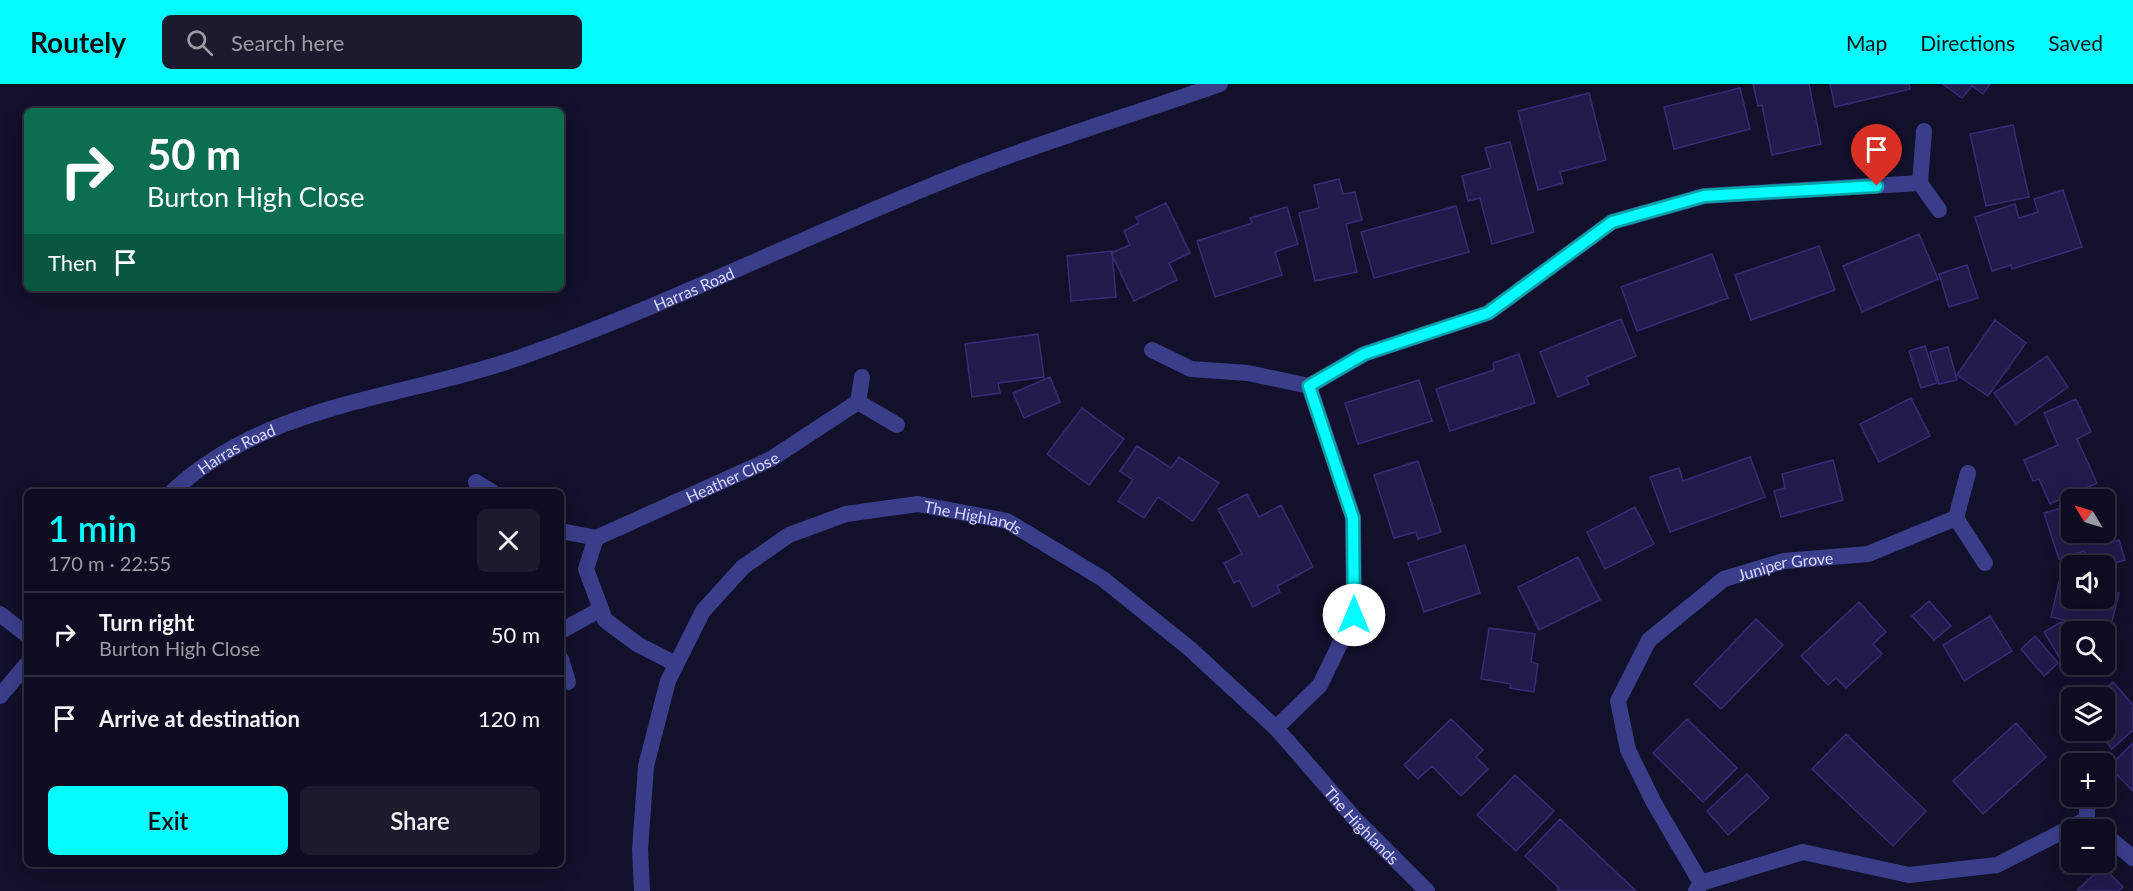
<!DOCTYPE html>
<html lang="en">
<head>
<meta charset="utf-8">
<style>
	body { margin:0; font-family:Lato,sans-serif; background:#1c1a2d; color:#f1f3f6; height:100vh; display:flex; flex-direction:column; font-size:22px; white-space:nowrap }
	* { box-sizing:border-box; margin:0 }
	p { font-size:20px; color:#9b9ba5 }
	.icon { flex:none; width:33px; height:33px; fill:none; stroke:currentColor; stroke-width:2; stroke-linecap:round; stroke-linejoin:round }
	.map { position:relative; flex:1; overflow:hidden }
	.details { position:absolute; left:24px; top:405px; width:540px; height:378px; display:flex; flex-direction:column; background:#0e0c20; border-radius:9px; box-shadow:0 6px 24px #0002,0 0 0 2px #2e2c3e }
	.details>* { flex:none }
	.guide { position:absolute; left:24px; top:24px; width:540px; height:183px; border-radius:9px; box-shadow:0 6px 24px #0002,0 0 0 2px #2e2c3e; background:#0b6e4f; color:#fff; overflow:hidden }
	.needle { width:39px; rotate:308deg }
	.tools { position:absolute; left:2061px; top:405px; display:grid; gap:12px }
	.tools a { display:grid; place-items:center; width:54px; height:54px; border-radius:9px; background:#0e0c20; box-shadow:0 6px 24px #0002,0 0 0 2px #2e2c3e; font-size:30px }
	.pin { position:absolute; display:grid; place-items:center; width:51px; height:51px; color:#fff; margin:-62px -26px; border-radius:50% 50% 50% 0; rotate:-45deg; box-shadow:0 0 6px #0007 }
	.pin .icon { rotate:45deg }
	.me { position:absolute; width:66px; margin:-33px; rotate:0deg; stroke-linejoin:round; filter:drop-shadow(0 0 4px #0008) }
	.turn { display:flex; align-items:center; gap:21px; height:126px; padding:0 24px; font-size:27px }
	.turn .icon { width:78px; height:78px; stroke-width:2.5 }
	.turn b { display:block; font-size:42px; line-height:51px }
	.then { display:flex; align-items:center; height:57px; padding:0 24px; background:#0003; gap:12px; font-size:22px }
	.round { display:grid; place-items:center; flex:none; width:63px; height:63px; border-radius:9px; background:#1c1a2d }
	.overview { display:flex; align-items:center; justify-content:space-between; height:102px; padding:0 24px }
	h1 { font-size:36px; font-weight:600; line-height:45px; color:#04fbff }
	.cta { display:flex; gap:12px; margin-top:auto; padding:12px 24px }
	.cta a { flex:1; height:69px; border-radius:9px; background:#04fbff; color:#111; font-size:24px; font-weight:600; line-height:69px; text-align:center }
	.cta a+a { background:#1c1a2d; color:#f1f3f6 }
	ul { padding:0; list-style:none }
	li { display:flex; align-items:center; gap:18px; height:84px; padding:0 24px; border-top:2px solid #2e2c3e }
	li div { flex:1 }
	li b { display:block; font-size:22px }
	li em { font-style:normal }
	header { display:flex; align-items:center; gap:36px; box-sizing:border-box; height:84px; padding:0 30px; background:#04fbff; color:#111 }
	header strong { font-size:28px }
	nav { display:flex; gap:33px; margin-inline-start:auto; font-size:21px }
	.search { width:420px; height:54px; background:#1c1a2d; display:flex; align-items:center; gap:15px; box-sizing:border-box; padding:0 21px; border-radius:9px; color:#9b9ba5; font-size:22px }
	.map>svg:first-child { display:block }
	.building { fill:#211b4b; stroke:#352d78; stroke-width:1.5 }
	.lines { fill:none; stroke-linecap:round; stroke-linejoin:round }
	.minor { stroke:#3a3e8a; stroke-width:16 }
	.route-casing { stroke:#03a3a6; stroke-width:15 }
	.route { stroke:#04fbff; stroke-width:10 }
	.labels { text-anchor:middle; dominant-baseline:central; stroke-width:5; stroke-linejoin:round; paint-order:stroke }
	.street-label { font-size:16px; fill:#d9d8ff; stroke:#12102a }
</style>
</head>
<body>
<header>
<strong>Routely</strong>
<div class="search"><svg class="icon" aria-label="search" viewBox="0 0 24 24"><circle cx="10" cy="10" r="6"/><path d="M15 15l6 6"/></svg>Search here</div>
<nav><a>Map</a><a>Directions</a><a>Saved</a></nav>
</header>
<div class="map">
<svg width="2133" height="807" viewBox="0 0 2133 807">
	<rect width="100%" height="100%" fill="#12102a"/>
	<path class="building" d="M1753,0h56l12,60 -49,11 -10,-50 -4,1z
		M1830,0h79l1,5 -75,18z
		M1943,0h47l-7,10 -11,-8 -10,12z
		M1740,4l10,41 -76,20 -10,-42z
		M1589,9l17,67 -46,12 3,11 -25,7 -20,-79z
		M2013,41l16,72 -43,9 -16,-72z
		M1510,58l24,90 -42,12 -12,-46 -12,3 -6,-25 29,-8 -6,-20z
		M1339,95l4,15 12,-2 7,28 -16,4 11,48 -42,9 -16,-68 20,-5 -5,-23z
		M2063,106l19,57 -70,22 -1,-4 -19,6 -17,-54 40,-13 4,14 19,-6 -4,-13z
		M1166,119l24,50 -21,10 8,17 -43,21 -23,-48 19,-8 -6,-14 15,-8 -3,-6z
		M1456,122l13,46 -95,26 -13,-46z
		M1287,123l11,37 -23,8 7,23 -67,22 -18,-56 55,-18 -2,-5z
		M1919,150l19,45 -76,33 -19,-46z
		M1819,162l16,44 -84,30 -16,-45z
		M1112,167l4,46 -45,4 -4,-45z
		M1712,170l16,44 -91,33 -16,-44z
		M1967,181l11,33 -29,9 -10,-33z
		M1621,235l15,37 -50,21 3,7 -31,13 -18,-45z
		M1995,236l31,23 -38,53 -31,-21z
		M1038,250l6,43 -46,6 2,10 -28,4 -7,-53z
		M1925,262l12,37 -16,5 -12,-37z
		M1948,263l9,33 -18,4 -9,-32z
		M1519,270l16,49 -85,28 -14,-42 58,-19 -1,-7z
		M2047,272l21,31 -52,37 -22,-31z
		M1050,293l10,25 -36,16 -11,-25z
		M1419,296l13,41 -74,23 -13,-41z
		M1911,314l19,38 -51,26 -19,-38z
		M2076,315l15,33 -14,7 20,44 -47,21 -11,-25 -6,2 -9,-21 34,-15 -14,-32z
		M1082,324l42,31 -35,46 -42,-31z
		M1137,362l34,22 8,-11 40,26 -26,38 -35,-24 -14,21 -26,-17 15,-21 -13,-9z
		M1750,373l15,40 -95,35 -20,-55 29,-9 4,13z
		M1833,376l10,40 -62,17 -7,-26 11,-3 -3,-14z
		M1418,377l23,71 -23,7 -2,-7 -22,6 -20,-63z
		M1247,410l12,23 22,-12 32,62 -36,19 3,6 -27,15 -14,-27 -5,3 -10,-20 18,-9 -24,-45z
		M2072,421v27h32v-16l9,26 6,-2 6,20 -21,6h-15l-5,-15 -25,8 -15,-46z
		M1635,423l19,37 -49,25 -18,-37z
		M1465,461l15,48 -56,19 -16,-49z
		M1578,473l22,43 -61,30 -21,-43z
		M2060,494l12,3v17h32v-9l15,4 -14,58 -1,-19h-22l2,-7 -33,-8z
		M1929,517l22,25 -17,14 -22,-24z
		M1859,518l27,30 -13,12 9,10 -36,34 -10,-10 -8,7 -27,-29z
		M1990,532l22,35 -48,30 -21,-36z
		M1756,535l27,26 -62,64 -27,-25z
		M2061,538l11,18v13l-11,7 -17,-28z
		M1489,544l46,6 -4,28 7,2 -4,28 -24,-4 1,-4 -30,-5z
		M2035,552l23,27 -14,13 -23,-27z
		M2113,598l20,23v25l-21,19 -15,-19h7v-32h-9z
		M1451,635l32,31 -7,7 12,12 -27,27 -29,-30 -14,13 -14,-14z
		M1687,635l50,49 -34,34 -50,-49z
		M2016,639l30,34 -63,57 -30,-33z
		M1846,650l80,77 -33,35 -81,-77z
		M2133,659v48l-24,-24z
		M1747,690l22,24 -41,37 -21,-24z
		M1515,691l39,36 -38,40 -39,-36z
		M1560,735l76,72h-79l2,-3 -34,-32z
		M2102,782l21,21 -5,4h-41z"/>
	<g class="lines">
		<g class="minor">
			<path d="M1920,99l19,27"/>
			<path d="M1152,266l39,19 57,4 61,13"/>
			<path d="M858,318l4,-25"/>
			<path d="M476,398l16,10"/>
			<path id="s1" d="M172,408c94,-89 229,-93 346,-134 151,-53 295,-126 445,-185 84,-33 172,-59 257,-89"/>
			<path d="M1956,434l29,45"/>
			<path d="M561,447l35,7"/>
			<path d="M0,530l27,21"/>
			<path d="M561,547l40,-22"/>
			<path d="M561,575l7,23"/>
			<path id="s2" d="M676,580l-39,-20 -32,-24 -19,-51 10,-31 175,-79 87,-57 39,23"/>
			<path d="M0,612l27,-32"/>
			<path d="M1276,644l44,-43 34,-70 -1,-98 -44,-131 55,-32 124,-41 124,-91 92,-26 216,-13 4,-52"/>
			<path d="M2104,750l29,24"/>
			<path id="s3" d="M1701,799l-47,-80 -26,-53 -10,-49 31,-61 75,-61 60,-18 84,-7 88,-36 12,-45"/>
			<path id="s4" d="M642,807l-2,-41 6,-84 22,-85 35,-70 40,-44 46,-32 57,-21 72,-10 89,17 96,58 86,69 87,80 79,91 72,72"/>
			<path d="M1696,807l5,-8 102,-31 106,23 88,-10 90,-46v-23"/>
		</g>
	</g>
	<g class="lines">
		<g class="route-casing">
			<path id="route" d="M1354,531l-1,-97 -44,-132 55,-32 124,-41 124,-91 92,-26 173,-10"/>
		</g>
		<use href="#route" class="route"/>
	</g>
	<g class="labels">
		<g class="street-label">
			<text stroke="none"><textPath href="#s1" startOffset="564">Harras Road</textPath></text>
			<text stroke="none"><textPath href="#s1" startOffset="78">Harras Road</textPath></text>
			<text stroke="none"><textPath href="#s2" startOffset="320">Heather Close</textPath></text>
			<text stroke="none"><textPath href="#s4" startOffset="597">The Highlands</textPath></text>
			<text stroke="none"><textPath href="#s3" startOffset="430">Juniper Grove</textPath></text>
			<text stroke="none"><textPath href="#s4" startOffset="1101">The Highlands</textPath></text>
		</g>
	</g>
</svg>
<div class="tools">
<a><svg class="needle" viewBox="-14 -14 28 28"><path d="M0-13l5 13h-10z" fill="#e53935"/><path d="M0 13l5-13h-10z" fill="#9b9ba5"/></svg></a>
<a><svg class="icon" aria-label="sound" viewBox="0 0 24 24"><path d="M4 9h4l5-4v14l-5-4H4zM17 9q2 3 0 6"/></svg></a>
<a><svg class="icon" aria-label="search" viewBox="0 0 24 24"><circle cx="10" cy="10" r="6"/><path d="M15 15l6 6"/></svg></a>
<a><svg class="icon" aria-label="layers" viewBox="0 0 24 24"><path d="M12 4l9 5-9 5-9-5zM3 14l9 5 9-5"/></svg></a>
<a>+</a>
<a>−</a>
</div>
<div class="pin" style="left:1877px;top:102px;background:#d93025"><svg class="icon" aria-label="arrive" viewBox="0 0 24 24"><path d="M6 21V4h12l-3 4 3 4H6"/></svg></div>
<svg class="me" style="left:1354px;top:531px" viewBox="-20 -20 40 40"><circle r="19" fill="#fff"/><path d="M0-13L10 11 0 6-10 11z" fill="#04fbff"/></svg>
<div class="guide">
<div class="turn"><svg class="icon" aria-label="right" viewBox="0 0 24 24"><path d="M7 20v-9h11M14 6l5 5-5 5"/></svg><div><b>50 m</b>Burton High Close</div></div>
<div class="then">Then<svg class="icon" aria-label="arrive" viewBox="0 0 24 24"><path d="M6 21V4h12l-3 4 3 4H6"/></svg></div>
</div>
<section class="details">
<div class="overview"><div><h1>1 min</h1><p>170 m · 22:55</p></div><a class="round"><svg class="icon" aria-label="close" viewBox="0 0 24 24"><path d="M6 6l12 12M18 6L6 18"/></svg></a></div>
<ul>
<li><svg class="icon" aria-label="right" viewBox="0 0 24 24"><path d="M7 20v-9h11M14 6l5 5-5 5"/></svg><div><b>Turn right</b><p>Burton High Close</p></div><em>50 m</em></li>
<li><svg class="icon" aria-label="arrive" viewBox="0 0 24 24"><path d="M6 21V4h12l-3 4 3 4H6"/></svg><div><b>Arrive at destination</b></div><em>120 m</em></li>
</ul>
<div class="cta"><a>Exit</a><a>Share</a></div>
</section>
</div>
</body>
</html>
